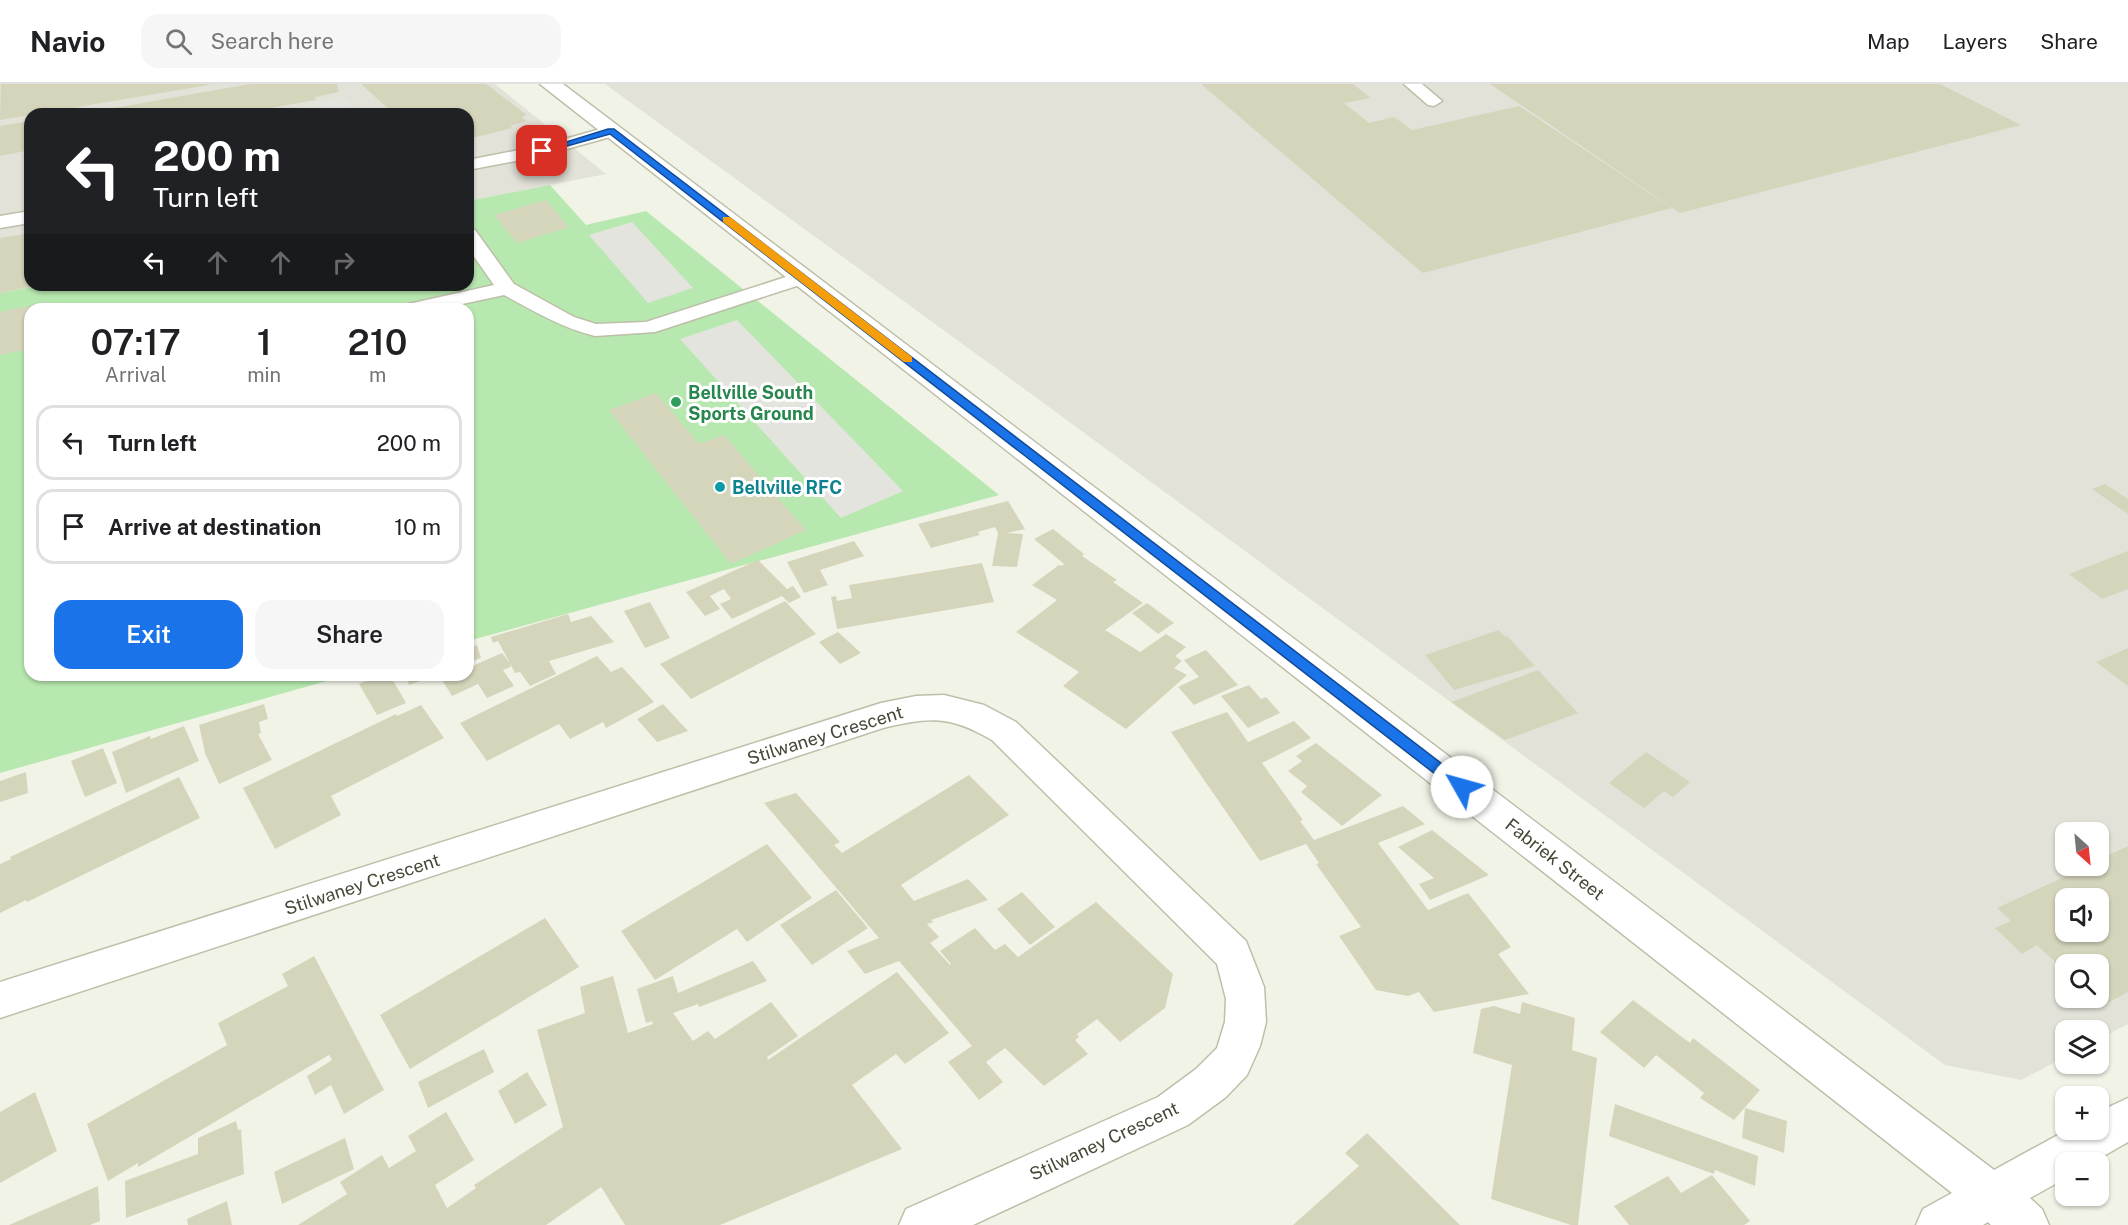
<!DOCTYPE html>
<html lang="en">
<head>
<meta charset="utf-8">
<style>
	body { margin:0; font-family:"Public Sans",sans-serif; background:#f6f6f6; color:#202124; height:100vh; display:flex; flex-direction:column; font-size:22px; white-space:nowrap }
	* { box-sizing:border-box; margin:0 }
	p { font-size:20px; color:#757577 }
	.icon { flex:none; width:33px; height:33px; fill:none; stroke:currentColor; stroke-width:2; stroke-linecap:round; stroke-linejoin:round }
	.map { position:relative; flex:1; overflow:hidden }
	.sheet { position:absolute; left:24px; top:219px; width:450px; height:378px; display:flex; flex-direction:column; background:#fff; border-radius:18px; box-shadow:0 2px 4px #0004 }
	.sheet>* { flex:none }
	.hud { position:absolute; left:24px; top:24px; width:450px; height:183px; border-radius:18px; box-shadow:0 2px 4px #0004; background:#202124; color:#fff; overflow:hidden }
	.needle { width:39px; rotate:153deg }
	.buttons { position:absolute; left:2055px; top:738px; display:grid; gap:12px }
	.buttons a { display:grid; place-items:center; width:54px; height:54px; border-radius:12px; background:#fff; box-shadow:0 2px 4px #0004; font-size:30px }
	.pin { position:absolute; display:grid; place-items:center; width:51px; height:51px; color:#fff; margin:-26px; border-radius:12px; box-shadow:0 3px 9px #0006 }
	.me { position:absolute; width:66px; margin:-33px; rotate:308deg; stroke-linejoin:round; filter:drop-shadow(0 0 4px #0008) }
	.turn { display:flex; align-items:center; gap:21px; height:126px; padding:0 30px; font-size:27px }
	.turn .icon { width:78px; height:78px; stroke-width:2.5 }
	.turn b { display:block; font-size:42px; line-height:51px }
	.lanes { display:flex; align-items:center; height:57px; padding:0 30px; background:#0003; justify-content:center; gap:30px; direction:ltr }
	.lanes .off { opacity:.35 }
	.eta { display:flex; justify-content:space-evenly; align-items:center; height:102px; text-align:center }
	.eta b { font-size:36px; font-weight:600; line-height:42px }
	.primary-button { display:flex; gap:12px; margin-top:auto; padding:12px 30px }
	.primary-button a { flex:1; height:69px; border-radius:18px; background:#1a73e8; color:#fff; font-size:24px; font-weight:600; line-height:69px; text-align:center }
	.primary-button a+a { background:#f6f6f6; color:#202124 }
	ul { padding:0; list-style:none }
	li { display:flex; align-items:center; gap:18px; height:75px; margin:0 12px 9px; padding:0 18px; border:3px solid #e0e0e0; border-radius:18px }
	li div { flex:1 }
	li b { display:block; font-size:22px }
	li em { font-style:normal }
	header { display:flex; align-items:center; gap:36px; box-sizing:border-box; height:84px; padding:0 30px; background:#fff; border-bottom:2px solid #e0e0e0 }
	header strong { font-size:28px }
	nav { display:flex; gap:33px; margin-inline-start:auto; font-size:21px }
	.search { width:420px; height:54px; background:#f6f6f6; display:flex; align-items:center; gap:15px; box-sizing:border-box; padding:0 21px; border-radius:18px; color:#757577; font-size:22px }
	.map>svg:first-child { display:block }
	.industrial { fill:#e3e2d8; fill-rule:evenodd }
	.green { fill:#b7e8af }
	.parking { fill:#e4e4df }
	.building { fill:#d5d5bc; fill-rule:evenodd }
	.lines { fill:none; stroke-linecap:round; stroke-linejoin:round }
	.lane-casing { stroke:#bdbfa9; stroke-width:3 }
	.street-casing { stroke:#bdbfa9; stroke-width:3 }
	.lane { fill:#fff; fill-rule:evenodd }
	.street { fill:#fff; fill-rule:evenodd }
	.route { fill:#1a73e8; stroke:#114b97; stroke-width:1.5 }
	.slow { fill:#f59e0b }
	.leisure-dot { fill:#2e9e5b; stroke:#fff; stroke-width:2 }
	.culture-dot { fill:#0f9aa8; stroke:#fff; stroke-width:2 }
	.labels { text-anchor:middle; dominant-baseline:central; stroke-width:6; stroke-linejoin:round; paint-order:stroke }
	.leisure-label { font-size:18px; font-weight:bold; fill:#27864d; stroke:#fff; text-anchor:start }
	.culture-label { font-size:18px; font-weight:bold; fill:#0d838f; stroke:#fff; text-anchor:start }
	.street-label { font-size:18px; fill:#464736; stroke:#fff }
</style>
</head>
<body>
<header>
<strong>Navio</strong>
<div class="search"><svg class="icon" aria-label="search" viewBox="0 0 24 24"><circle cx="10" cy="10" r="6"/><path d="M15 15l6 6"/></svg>Search here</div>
<nav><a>Map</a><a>Layers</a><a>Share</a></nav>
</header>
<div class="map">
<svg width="2128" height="1141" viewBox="0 0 2128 1141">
	<rect width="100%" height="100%" fill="#f2f3e7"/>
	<path class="industrial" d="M0,0h495l111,90 -138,27v-87h-438v171h12l-42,8z
		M605,0h1523v940l-29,15 -1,-9h-32l-1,27 -44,23 -76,-15 -937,-688zM2066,748h32v34h-32zM2066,814h32v34h-32zM2066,880h32v34h-32z"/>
	<path class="green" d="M550,101l36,40 60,-14 353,284 -531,146v-332h-438v366h318l-348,98v-480l42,-8h426v-84z"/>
	<path class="parking" d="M342,12l20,18h-47l-8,-8z
		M632,138l61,66 -45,15 -59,-68z
		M737,236l166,171 -62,27 -161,-179z"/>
	<path class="building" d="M1,0h208v1l-209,35z
		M250,0h87l2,8 -24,5 1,3 -80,14h-156z
		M361,0h125l41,31 -5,2 4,4 -16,5 3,2 -45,11v-25h-74z
		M1201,0h152l18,14 -27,5 25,20 25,-6 18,13 107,-24 153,102 -249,65z
		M1490,0h450l81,41 -341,88z
		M30,37v29l-30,6v-30z
		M546,116l23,27 -52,16 -23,-28z
		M30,149v52l4,1 -34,7v-55z
		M49,218l-1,7h-18v40l-30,6v-43z
		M656,309l43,51 25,-9 82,95 -75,34 -122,-154z
		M2105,400l23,15v15l-36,-25z
		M1008,417l17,28 -18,4 16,1 -6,33 -25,-1 6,-33 -3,-6 -17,5 2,3 -49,13 -13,-24z
		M1053,445l31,25 -2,2 35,24 -4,2 30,21 -38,27 35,22 26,-18 20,13 -11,9 7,5 -8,7 13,7 -61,54 -63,-43 16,-14 -63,-40 41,-32 -25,-15 27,-20 3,1 2,-2 -30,-25z
		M854,457l10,15 -44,14 8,15 -24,8 -17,-31z
		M2128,467v38l-26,10 -33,-25z
		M758,476l29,29 6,-3 8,11 -12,6 -7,-7 -50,23 -12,-15 11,-5 -7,-10 -14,7 10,13 -15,7 -19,-24z
		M982,479l12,39 -157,27 -6,-32 5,-1 1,5 15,-3 -3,-13z
		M785,517l31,33 -125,65 -31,-35z
		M650,518l20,36 -25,10 -21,-37z
		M1147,519l27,20 -16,11 -26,-21z
		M568,530l3,8 20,-6 23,26 -65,19 7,13 -26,12 -10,-14 -5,1 -17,-32 -5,2 -2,-6z
		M1499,546l6,7 2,-1 28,30 -81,24 -29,-35z
		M838,548l23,21 -21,11 -21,-22z
		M477,561l4,13 -13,5v-15z
		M2128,564v38l-32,-24z
		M1206,566l32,35 -44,20 -16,-18 21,-10 -15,-17z
		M502,569l10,13 -9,4 11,16 -27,12 -9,-14 -26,12 -10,-16 11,-5h15v-7z
		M597,572l14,16 11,-5 32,35 -48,26 -3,-6 -33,17 -11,-15 -72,37 -27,-38z
		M1538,586l40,43 -73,27 -54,-38z
		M380,591h10l16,28 -29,12 -18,-31z
		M406,591h31l-28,10z
		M1249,601l12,14 5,-2 14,16 -32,15 -27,-32z
		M264,620l4,15 -9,3 2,11 -3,1 14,26 -53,24 -14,-31 -6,-28z
		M663,620l25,27 -31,11 -20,-23z
		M421,621l23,33 -113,58 10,19 -66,34 -32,-61 153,-74 1,2z
		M1227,628l21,30 46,-21 17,17 -49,25 41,57 -3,1 14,19 89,-34 22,18 -47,19 50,67 40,-17 43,54 -13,7 31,40 -95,18 -15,-20 -11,4 -32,-6 -37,-54 22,-9 -45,-63 3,-1 -13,-19 -46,17 -89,-129z
		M184,642l15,35 -73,32 -14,-41 38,-16 1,3z
		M1316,659l66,52 -40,31 -41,-34 6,-6 -19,-15 14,-10 -6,-5z
		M103,664l14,35 -32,14 -14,-36z
		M1646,668l44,30 -17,15 -9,-6 -20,17 -35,-25z
		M26,688l2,21 -28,9v-21z
		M969,691l40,40 -108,70 13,16 54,-22 20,21 -57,20 3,2 -7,2 12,13 -9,6 20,22 1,-1 -11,-13 35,-23 20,22 10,-6 13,13 78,-55 77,72 -8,34 -45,34 -23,-23 -20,15 2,3 -4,3 13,14 -44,32 -39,-38 -19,14 17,20 -24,18 -31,-38 24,-16 -73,-85 -34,13 -18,-23 32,-13 -115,-135 32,-10 44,49 -6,3 8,8z
		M179,693l21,41 -173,84 -1,-2 -26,13v-49l11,-5 -1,-2z
		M1432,746l57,45 -59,25 -11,-16 15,-6 -36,-31z
		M767,760l45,54 -65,44 -10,-13 -82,51 -34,-49z
		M2128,762v146l-26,14 -9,-8h5v-34h-32v8l-29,-27 -15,9 -27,-26 16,-7 -14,-13 91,-42h10v-6zM2066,814h32v34h-32z
		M836,806l32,38 -56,37 -32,-40z
		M1022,808l33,35 -25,18 -33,-36z
		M545,834l34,49 -169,102 -30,-54z
		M314,872l70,134 -40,24 -13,-29 -16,10 -8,-19 25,-16 -3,-5 -191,112v-4l-30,18 -21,-57 140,-79 -9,-22 70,-37 -6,-12z
		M753,877l14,20 -68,26 -1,-3 -25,9 20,28 15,-10 7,8 56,-37 27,34 -31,21 1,3 129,-88 52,61 -44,31 -9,-10 -44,31 50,64 -182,76h-95l-24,-38 -55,38h-248l49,-31 -7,-12 42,-27 7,13 27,-17 -8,-15 38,-24 28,48 -39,25 12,23 29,-20 -2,-3 89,-58 -26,-97 48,-17 -5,-26 33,-11 15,57 25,-9 -1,-3 -6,2 -9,-34 36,-13 5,17z
		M1633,916l57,43 3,-5 67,52 -26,30 -34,-22 4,-5 -48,-38 -12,13 -44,-36z
		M1522,918l53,16 -3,32 25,8 -19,167h-7l-80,-26 21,-134 -39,-12 8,-44 13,-3 26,8z
		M484,965l10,23 -66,36 -10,-26z
		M527,988l20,33 -32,19 -17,-33z
		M35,1008l22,59 -57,32v-71z
		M1615,1020l143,52 -3,30 -40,-16 -1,4 -105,-38z
		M1745,1024l42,13 -3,32 -42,-15z
		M236,1037l2,9 3,-1 3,45 -118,44 -1,-37 73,-27v-16z
		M1367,1049l93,92h-167l66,-59 -14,-13z
		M345,1054l9,31 -72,35 -8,-32z
		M1712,1091l38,46 -6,4h-115l-15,-19 54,-30 13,17z
		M98,1102l2,35 -10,4h-81z
		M227,1117l5,24h-44l-1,-6z"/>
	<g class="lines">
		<g class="lane-casing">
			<path id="lane" d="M1404,0h18l20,17 -8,5 -6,-1z
				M611,42l6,1 3,4 -3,4 -75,21 -74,14v-10l72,-14z
				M30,127v12l-30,5v-12z
				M468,144l7,2 39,54 60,33 22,7 50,-2 149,-48h14l3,4 -3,4 -154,50 -60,4c-33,-8 -61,-25 -91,-41l-65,14h-38l3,-4 90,-20 -26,-37z"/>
		</g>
		<g class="street-casing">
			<path id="street" d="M540,0h23l1431,1086 73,-40h31v-18l30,-14v44l-35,20h-27v16l-36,20 12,11 7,16h-58l-3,-3 -5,3h-67l7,-16 29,-16z
				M944,611l40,10 32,17 230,219 18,46 2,35 -6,24 -13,29 -21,22 -38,28 -215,100h-74l7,-16 252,-112 38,-28 21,-21 8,-26 1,-23 -9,-35 -225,-224c-43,-25 -62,-23 -109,-12l-883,290v-36l881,-279 35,-7z"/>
		</g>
		<use href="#lane" class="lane"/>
		<use href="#street" class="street"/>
	</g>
	<path class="route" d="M608,45h6l853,654 3,4 -3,4h-10l-847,-657 -68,19 -5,-2z"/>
	<path class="slow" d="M723,133h7l182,140v5h-8l-181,-140z"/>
	<circle class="leisure-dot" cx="676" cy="318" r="6"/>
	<circle class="culture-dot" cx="720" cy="403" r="6"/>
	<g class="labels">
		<g class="leisure-label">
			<text x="688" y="308">Bellville South<tspan x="688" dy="21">Sports Ground</tspan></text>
		</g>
		<g class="culture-label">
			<text x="732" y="403">Bellville RFC</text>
		</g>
		<g class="street-label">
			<text transform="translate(825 651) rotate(-17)">Stilwaney Crescent</text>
			<text transform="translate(1555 775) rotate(38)">Fabriek Street</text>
			<text transform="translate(362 800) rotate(-18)">Stilwaney Crescent</text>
			<text transform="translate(1104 1057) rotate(-25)">Stilwaney Crescent</text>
		</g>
	</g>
</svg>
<div class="buttons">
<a><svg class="needle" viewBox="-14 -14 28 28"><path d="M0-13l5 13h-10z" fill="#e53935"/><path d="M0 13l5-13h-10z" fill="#757577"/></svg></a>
<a><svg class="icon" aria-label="sound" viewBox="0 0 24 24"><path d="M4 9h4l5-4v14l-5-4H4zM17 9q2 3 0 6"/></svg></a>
<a><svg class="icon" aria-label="search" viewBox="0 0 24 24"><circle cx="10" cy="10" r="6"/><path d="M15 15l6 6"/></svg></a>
<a><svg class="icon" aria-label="layers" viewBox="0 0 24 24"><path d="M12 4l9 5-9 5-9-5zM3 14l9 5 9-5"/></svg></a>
<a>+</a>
<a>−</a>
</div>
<div class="pin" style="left:542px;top:67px;background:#d93025"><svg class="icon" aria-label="arrive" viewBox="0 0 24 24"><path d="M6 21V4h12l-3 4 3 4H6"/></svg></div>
<svg class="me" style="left:1462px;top:703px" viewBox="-20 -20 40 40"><circle r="19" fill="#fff"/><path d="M0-13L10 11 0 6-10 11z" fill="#1a73e8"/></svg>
<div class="hud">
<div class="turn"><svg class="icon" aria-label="left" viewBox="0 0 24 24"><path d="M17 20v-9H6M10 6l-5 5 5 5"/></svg><div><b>200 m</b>Turn left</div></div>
<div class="lanes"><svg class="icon" aria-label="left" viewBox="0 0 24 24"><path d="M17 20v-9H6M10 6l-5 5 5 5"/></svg><svg class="icon off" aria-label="ahead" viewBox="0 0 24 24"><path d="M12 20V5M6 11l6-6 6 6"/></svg><svg class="icon off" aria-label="ahead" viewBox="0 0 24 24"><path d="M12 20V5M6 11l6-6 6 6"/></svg><svg class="icon off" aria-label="right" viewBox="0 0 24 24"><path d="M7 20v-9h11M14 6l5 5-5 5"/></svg></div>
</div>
<section class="sheet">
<div class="eta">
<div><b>07:17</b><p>Arrival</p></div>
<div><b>1</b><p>min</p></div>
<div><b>210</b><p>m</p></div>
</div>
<ul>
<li><svg class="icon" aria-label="left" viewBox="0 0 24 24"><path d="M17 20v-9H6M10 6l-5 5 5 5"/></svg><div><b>Turn left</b></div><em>200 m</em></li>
<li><svg class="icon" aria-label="arrive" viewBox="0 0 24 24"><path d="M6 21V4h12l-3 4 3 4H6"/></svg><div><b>Arrive at destination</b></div><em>10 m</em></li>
</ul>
<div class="primary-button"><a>Exit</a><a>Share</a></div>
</section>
</div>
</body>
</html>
